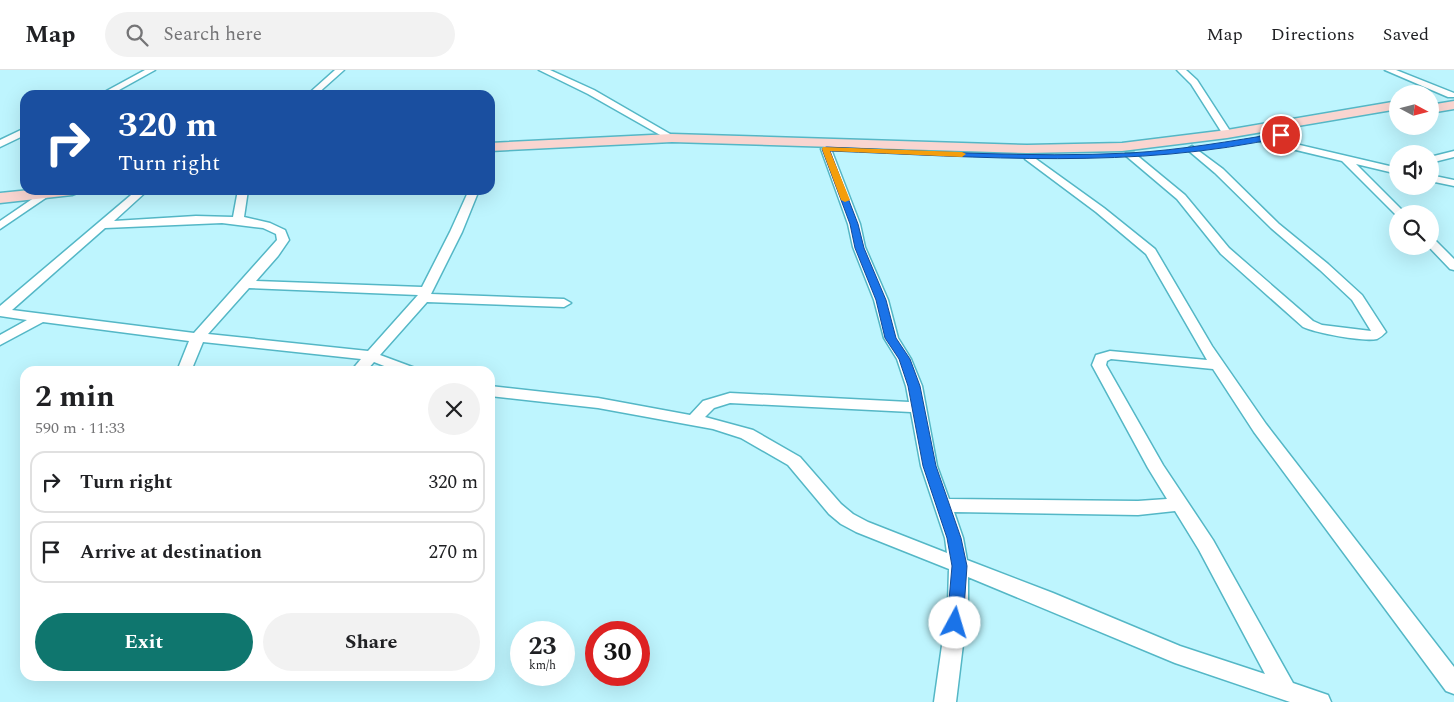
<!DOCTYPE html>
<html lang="en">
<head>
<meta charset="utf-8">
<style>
	body { margin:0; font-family:Spectral,serif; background:#f2f2f2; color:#202124; height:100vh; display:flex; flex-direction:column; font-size:19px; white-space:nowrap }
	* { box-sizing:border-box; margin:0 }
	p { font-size:16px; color:#757577 }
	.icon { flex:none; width:28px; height:28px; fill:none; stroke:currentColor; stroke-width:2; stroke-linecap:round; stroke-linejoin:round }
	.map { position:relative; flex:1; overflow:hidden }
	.details { position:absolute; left:20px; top:296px; width:475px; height:315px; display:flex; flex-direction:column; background:#fff; border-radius:15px; box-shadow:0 5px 20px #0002 }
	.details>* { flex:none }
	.guide { position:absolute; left:20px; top:20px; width:475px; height:105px; border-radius:15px; box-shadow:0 5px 20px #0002; background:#1a4fa0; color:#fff; overflow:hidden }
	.needle { width:32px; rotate:97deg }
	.fabs { position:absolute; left:1389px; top:15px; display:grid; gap:10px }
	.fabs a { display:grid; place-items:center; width:50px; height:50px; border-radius:50%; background:#fff; box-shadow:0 5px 20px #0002; font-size:25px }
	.speed { position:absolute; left:510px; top:551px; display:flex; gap:10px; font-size:25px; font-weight:700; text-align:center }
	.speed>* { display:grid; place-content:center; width:65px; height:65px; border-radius:50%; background:#fff; box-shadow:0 5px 20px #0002; line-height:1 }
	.speed small { font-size:12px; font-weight:400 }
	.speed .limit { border:8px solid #d22; background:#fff; color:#111 }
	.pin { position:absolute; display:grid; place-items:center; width:42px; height:42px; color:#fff; margin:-21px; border:2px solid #fff; border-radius:50%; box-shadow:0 1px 5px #0007 }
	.me { position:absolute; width:55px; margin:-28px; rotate:6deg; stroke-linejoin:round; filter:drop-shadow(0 0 4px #0008) }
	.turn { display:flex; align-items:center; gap:18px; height:105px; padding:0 15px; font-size:22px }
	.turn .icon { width:65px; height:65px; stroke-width:2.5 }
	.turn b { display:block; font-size:35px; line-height:42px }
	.round { display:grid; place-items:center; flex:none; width:52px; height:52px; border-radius:26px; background:#f2f2f2 }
	.overview { display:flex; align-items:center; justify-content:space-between; height:85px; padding:0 15px }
	h1 { font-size:30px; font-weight:700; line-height:38px }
	.primary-button { display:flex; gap:10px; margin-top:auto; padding:10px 15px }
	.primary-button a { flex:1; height:58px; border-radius:30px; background:#0f766e; color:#fff; font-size:20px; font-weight:700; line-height:58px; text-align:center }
	.primary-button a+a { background:#f2f2f2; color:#202124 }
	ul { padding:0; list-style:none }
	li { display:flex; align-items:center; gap:15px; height:62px; margin:0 10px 8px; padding:0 5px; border:2px solid #e0e0e0; border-radius:15px }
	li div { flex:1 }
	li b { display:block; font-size:19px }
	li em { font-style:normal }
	header { display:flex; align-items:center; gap:30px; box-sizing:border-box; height:70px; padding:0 25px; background:#fff; border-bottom:1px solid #e0e0e0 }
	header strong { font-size:24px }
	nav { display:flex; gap:28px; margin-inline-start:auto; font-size:18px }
	.search { width:350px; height:45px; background:#f2f2f2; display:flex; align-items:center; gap:12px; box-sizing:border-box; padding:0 18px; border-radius:28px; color:#757577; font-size:19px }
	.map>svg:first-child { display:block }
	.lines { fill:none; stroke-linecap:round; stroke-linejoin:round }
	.street-casing { stroke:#54b7c6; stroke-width:3 }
	.secondary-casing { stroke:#54b7c6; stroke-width:3 }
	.street { fill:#fff; fill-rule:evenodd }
	.secondary { fill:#f9d5d0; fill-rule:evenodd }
	.route { fill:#1a73e8; stroke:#114b97 }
	.slow { fill:#f59e0b }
</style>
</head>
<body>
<header>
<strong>Map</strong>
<div class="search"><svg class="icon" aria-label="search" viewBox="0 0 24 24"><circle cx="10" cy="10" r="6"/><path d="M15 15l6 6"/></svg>Search here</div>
<nav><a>Map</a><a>Directions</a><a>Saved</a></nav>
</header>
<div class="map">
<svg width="1454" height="632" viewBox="0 0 1454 632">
	<rect width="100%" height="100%" fill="#bef5fe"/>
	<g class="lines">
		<g class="street-casing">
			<path id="street" d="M145,0h10l-45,25h-11z
				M335,0h9l-28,25h-9z
				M539,0h11l44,20 83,48 -2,2h-6l-81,-46z
				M1177,0h9l11,10 35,54 -2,2h-6l-33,-52z
				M1385,0h11l58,23v4h-6z
				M25,58v7l-25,12v-7z
				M1261,66l137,32v6l-42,-10 50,50h-8l-1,2 -55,-55 -84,-20 -2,-2z
				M826,76l5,3 29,75 5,23 23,53 10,38 13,21 11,27 15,80 12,33 189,2 29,-2 -19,-31 -56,-103 4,-10 14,-4 97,9 -61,-106 -50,-42 -71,-53v-4l4,-1 75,54 51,41 57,97 54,78 188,243v27l-8,-3 -192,-259 -41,-63 -102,-10 -4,2 -1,4 57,100 50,75 80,143 35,12 3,7h-41l-115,-39 -207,-86v26l-12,99h-22l14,-99 1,-34 -93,-37 -15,-8 -12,-10 -41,-49 -47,-27 -28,-9 -115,-21 -108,-12v-10l108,12 92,17 13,-14 27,-8 179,9 -3,-16 -9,-27 -13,-21 -10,-38 -21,-53 -5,-23 -27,-75zM730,333l181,9 10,54 24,72 2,15 -79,-31 -15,-8 -12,-10 -41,-47 -47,-27 -48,-13 9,-9zM1175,441l24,39 66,124 -85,-28 -127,-53 -86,-33 -4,-22 -9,-26 184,3z
				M1192,76l31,23 56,55 49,40 34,31 24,37c-3,3 -5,5 -9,7 -14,3 -61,-6 -74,-12l-82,-73 -44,-55 -52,-44 1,-2h8l51,42 44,53 84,73 9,4 49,6 -19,-31 -32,-30 -49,-42 -56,-55 -26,-22 -2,-2z
				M1454,81v6l-24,6v-6z
				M1430,105l24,5v6l-24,-5z
				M137,120h11l-34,31 82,-5 37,1 5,-27h10l-4,27 26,6 15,7 4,10 -11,16 -22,25 166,6 28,-55 19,-42h10l-17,42 -31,62 133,5 7,4 -7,4 -137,-5 -47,53 35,13 2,3h-20l-23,-9 -8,9h-15l10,-12 -158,-17 -12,29h-14l12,-30 -146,-19 -43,23v-10l27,-15 -27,-4v-10zM222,153l41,5 13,6 1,6 -83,93 -182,-23 93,-82zM249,218l169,7 -50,56 -160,-17z
				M44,121l5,-1 4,3 -53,36v-8z
				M1430,168l4,1 20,20v11l-4,-1 -22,-23h2z"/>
		</g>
		<g class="secondary-casing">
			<path id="secondary" d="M1398,31v8l-171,29 -105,13 -95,2 -355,-11 -182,9v-8l182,-9 355,11 95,-2 105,-13z
				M1454,31v8l-24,4v-8z
				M30,120h50l-3,3 -5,2 -72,8v-10z"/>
		</g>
		<use href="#street" class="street"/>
		<use href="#secondary" class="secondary"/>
	</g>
	<path class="route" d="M1281,63l2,1v3c-148,33 -302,20 -453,14l28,73 6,24 22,52 10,38 14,21 10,27 16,80 25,72 6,28 -4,57 -3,4 -5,2 -5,-2 -3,-4 5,-57 -5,-28 -24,-72 -15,-80 -9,-27 -14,-21 -9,-38 -21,-52 -5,-24 -28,-75 4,-2c101,4 203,11 304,6 51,-3 101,-12 151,-20z"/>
	<path class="slow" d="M823,77l139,5 4,2 -4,3 -132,-6 20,49 -5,2 -4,-2 -19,-51z"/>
</svg>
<div class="fabs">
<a><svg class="needle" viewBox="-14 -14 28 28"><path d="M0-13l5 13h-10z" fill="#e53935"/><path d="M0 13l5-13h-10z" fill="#757577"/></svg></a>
<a><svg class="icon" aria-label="sound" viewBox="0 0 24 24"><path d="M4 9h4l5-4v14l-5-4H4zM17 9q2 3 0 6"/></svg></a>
<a><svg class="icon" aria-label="search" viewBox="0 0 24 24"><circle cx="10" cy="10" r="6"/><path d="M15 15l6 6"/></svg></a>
</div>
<div class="speed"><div>23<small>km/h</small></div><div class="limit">30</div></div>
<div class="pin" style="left:1281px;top:65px;background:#d93025"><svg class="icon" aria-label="arrive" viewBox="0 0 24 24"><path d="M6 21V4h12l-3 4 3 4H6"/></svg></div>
<svg class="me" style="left:955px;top:553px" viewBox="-20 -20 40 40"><circle r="19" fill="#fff"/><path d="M0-13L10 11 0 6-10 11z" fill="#1a73e8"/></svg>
<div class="guide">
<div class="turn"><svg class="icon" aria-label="right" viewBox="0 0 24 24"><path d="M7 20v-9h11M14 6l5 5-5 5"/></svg><div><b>320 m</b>Turn right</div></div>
</div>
<section class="details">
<div class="overview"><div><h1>2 min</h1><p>590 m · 11:33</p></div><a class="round"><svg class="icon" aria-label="close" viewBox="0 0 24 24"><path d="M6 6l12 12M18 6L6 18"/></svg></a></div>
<ul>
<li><svg class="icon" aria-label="right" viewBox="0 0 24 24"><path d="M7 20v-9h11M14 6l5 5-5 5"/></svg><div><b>Turn right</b></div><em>320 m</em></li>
<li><svg class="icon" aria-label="arrive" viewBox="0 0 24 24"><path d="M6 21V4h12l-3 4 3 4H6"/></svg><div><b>Arrive at destination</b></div><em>270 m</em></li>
</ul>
<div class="primary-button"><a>Exit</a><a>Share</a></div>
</section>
</div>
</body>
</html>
